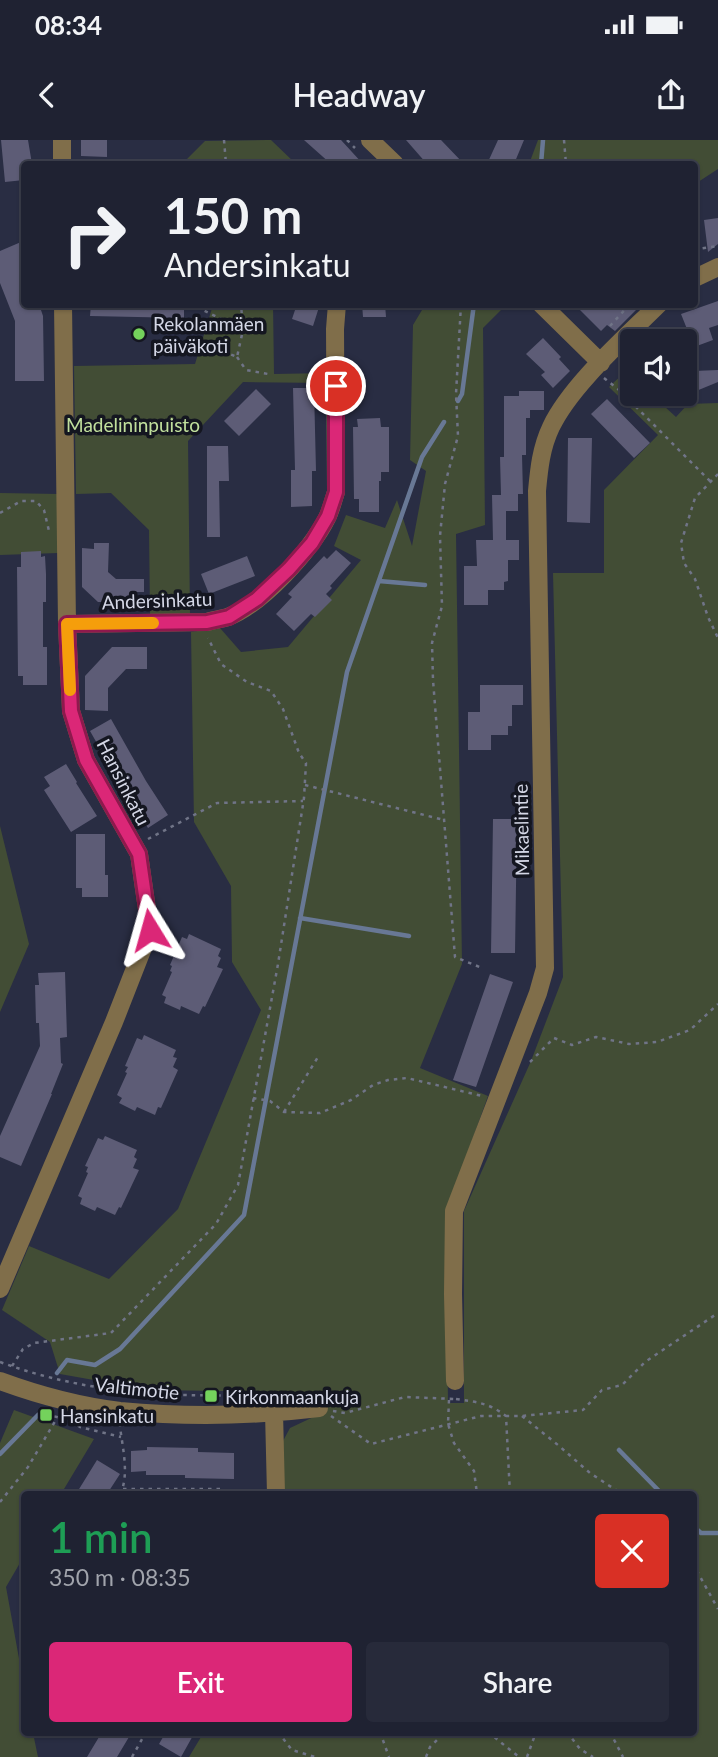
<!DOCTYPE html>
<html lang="en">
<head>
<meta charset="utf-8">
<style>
	body { margin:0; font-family:Lato,sans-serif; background:#272a3a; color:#f1f3f6; height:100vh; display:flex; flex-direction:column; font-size:26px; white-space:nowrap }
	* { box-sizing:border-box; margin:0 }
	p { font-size:23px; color:#a1a4ac }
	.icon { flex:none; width:38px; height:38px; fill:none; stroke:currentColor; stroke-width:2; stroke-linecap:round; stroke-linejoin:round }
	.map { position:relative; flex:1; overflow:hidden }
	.side { position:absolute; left:21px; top:1351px; width:676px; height:245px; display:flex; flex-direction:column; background:#1f2232; border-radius:7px; box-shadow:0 2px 5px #0004,0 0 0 2px #3c3f4d }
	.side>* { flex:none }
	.top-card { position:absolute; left:21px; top:21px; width:677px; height:147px; border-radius:7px; box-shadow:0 2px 5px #0004,0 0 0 2px #3c3f4d; background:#1f2232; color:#f1f3f6; overflow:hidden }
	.buttons { position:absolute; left:620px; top:189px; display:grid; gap:14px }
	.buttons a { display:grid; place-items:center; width:77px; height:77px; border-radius:7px; background:#1f2232; box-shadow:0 2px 5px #0004,0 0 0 2px #3c3f4d; font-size:35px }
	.pin { position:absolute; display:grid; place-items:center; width:60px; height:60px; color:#fff; margin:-30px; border:4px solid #fff; border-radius:50%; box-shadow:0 2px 7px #0007 }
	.me { position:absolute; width:77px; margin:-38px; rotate:352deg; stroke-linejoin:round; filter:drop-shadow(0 0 5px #0008) }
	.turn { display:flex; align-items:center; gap:24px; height:147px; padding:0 28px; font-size:32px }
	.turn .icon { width:91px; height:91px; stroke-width:2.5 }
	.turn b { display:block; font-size:49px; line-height:60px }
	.round { display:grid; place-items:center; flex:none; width:74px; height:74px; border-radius:7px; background:#272a3a }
	.overview { display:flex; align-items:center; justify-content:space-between; height:119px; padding:0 28px }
	h1 { font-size:42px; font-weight:600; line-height:52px; color:#1e9e55 }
	.primary-button { display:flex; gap:14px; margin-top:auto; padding:14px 28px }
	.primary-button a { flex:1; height:80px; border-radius:7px; background:#db2777; color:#fff; font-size:28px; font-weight:600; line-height:80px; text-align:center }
	.primary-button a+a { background:#272a3a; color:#f1f3f6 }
	.status { display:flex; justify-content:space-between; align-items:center; height:49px; padding:0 35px; background:#1f2232; direction:ltr }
	.status svg { height:19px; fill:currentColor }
	header { display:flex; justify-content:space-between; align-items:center; height:91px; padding:0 28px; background:#1f2232; font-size:32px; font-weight:600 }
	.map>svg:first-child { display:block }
	.green { fill:#424d35 }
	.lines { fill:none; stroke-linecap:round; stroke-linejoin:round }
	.stream { stroke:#687895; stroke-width:4.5 }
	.building { fill:#5d5c76 }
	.path { stroke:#707487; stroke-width:2.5; stroke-dasharray:3.5 5; stroke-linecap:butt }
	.minor { stroke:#806e4a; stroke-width:18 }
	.route-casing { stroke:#8e194d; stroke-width:18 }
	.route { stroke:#db2777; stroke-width:12 }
	.slow { stroke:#f59e0b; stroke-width:12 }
	.poi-dot { fill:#74d25c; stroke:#141620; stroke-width:2.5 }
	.labels { text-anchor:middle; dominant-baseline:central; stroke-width:7; stroke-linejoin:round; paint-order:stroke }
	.poi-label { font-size:19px; fill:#d4d7e6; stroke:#141620; text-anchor:start }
	.park-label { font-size:19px; fill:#c1e09d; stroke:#141620 }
	.street-label { font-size:19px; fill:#d4d7e6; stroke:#141620 }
</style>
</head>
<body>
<div class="status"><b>08:34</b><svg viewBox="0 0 49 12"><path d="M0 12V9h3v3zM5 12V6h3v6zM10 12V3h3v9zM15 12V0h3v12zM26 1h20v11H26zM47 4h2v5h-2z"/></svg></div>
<header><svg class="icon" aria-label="back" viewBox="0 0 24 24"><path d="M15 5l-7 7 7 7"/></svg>Headway<svg class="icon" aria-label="share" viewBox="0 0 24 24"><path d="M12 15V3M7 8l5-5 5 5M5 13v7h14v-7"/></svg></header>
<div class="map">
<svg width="718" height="1617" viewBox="0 0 718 1617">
	<rect width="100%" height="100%" fill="#292d43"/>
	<path class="green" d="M267,0h4l25,24h-114l23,-23z
		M538,0h180v29l-23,15v-20h-166z
		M273,164l1,70 55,-1v10l-86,-1 -55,59 2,173h-40l-1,-84 -38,-37 -35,1 -2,-128 121,-2 18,-59z
		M425,165h81l-23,23 2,197 -29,9 6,430 -42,104 68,28 -42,117 2,190h16v-192l67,-150 32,-84 -10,-404h51v-83l54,-55 -49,-48 18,-17 5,5v19h19l25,23 12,-13 30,-1v1354h-529l15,-25h489v-238h-409l-1,-53 7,-13 34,-16 1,-13 -30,-7 -145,-2 -90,-16 -10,-32 -48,-32 27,-64 80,33 69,-70 83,-199 -29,-48 -1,-76 -37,-64 -3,-190 29,-4 21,24 47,-5 73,-87 -27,-14 12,-31 39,13 12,-28 15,46 14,-75 -16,-11 3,-135z
		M0,353l59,1 -1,59 -58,2z
		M0,686l29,118 -29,68z
		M14,1270l80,29 -33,55h-37v62l-18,31 18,99v46l9,1 5,24h-38v-314z"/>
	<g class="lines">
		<path class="stream" d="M541,24l2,-24
			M458,261l4,-7 12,-90
			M379,441l46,4
			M300,778l109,18
			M57,1233l10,-13 28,5 25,-16 124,-134 103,-543 75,-215 22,-35
			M619,1310l43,44
			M0,1314l38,-39
			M693,1386l8,7h17"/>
	</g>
	<path class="building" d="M1,0h27l4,24h-8v16l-19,2z
		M81,0h26v17l-26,-1z
		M304,0h37l22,24h-32z
		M406,0h35l23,24h-37z
		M498,0h26l-10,24h-27z
		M718,78v26l-10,8 -4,-32z
		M21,102l3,12v50h15l4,12 1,65h-29v-60l-15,-38v-32z
		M718,161v24l-9,3 4,12 -27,10 8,21 24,-1v12l-34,14v-55l-25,-1 28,-11 -6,-15z
		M91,164h93v14l-94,-2z
		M297,164h23l-7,22 -21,-7z
		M362,164h23l1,13h-23z
		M574,164h68l-27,27 -8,-6 -6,6z
		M543,198l18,19 -2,2 11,12 -17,17 -12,-13 4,-3 -19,-18z
		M293,248h21l2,83h-4v35l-21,1v-37h4z
		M256,249l15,15 -32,32 -15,-15z
		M519,251h25v19h-14v8h-4v37h-4l1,39h-5v17h-12v29h13v20h-11v21l-4,1v8h-16v15h-24v-39h13l-1,-26h17l-1,-45h9l-1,-38h4v-61h15z
		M607,259l43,44 -16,15 -43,-44z
		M380,278l1,9h8v45h-8v9h-2v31h-20v-13h-5l-1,-72h5l-1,-8z
		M568,298h24l-2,85 -23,-1z
		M207,306h21l1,35h-10l1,56h-13z
		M94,403h15l-1,29 8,7h28v13h-7v10h-39l-16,-15v-39l12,1z
		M336,410l15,13 -21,23 2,2 -6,6 6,6 -17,17 -4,-3 -17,17 -18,-17 16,-17 -4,-3 36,-38 3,3z
		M41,411v6l4,-1 1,18v28h-3v45h4v38h-24v-9h-5l-1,-109h4v-15z
		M247,416l8,20 -46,18 -8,-20z
		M112,507h35v22h-21l-18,19v23l-23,-1v-34z
		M480,545h43v20h-11v21h-4v9h-17v15h-23v-38h12z
		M111,579l35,62 22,34 -20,13 -25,-39 -33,-58z
		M66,624l11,18 -1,1 21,33 -26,16 -27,-42 6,-4 -6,-9z
		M493,679h24l-2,134h-24z
		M76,694h29v41h3v22h-26v-9h-6z
		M189,794l32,15 -3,7 3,2 -4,9 6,2 -18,38 -2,-1 -4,8 -18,-8 -1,4 -16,-7 2,-6 -4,-2 10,-23 -2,-1 2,-5 -2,-1 12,-28 5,2z
		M65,832l2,65 -7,1 1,25 2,1 -12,30h1l-31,72 -21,-9v-21l40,-90 -1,-23h-3l-1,-38h4l-1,-12z
		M490,834l23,8 -37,105 -23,-7z
		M144,895l32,15 -3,7 4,1 -4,9 5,3 -17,38 -3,-1 -3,8 -18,-8 -2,4 -16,-8 3,-5 -5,-3 10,-22 -2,-1 3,-5 -3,-1 12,-28 5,2z
		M105,996l32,14 -3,7 3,2 -4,9 6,2 -18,38 -2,-1 -4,8 -18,-8 -2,4 -15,-7 2,-6 -4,-2 10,-23 -2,-1 2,-5 -3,-1 13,-28 5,2z
		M147,1307l51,1v4l36,1v26l-49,-1v-3h-39v-4l-15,1v-21l16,-1z
		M97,1320l23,14 -13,20h-31z
		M102,1592h19l8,5 -12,20h-30z
		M166,1592h29l-14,25 -22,-13z"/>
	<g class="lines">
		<path class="path" d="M224,0l2,24
			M347,0l8,8
			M564,0l2,24
			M695,111l2,-2 21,-3
			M461,164l-5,90 2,42 -13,48 -5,52 2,70 -10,37 1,37 22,277 27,11
			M197,167l46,23
			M610,186l20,-22
			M192,198l45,19 6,-27 -2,-26
			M237,217l9,13 22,4
			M604,238l14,11 92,92
			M718,334l-23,24 -14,45 3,20 11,16 13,38 10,21
			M0,373l21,-12h15l8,9 5,21
			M305,645l139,35
			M148,699l69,-36 86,-2
			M530,922l24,-24 18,7 24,-8 33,7 28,-2 33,-12 28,-26
			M253,958l17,3 14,11 36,1 31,-13 22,-15 15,-5 19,-2 75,18
			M284,972l34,-55
			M0,1222c85,31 163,35 252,33v3
			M12,1226l11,-17 11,-6 77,-10 105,-109 22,-39 40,-221 26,-166 2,-35 -7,-10 -16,-44 -12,-18 -24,-9 -26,-18 -13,-26
			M252,1255h21
			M456,1259c21,3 33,4 50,17l4,78
			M449,1260l-1,24 6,19 20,28 3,23
			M333,1271l12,2 60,-16 50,2v-2
			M38,1272l30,8 12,7 41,10
			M331,1276l40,28 110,-28h41l61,-6 19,-20 20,-5 23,-23 73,-49
			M522,1276l36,29 32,28 32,21
			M123,1349h98v5
			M120,1354c10,-19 2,-48 0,-68
			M0,1362l28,-35 29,-49
			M693,1414l4,17 21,38
			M278,1592l14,18 23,7
			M380,1592l9,25
			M488,1592l31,25
			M567,1592l13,17 13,8
			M610,1592l13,25
			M132,1617l14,-25
			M426,1617l4,-10 15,-15
			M527,1617l9,-25"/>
		<path class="minor" d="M62,0v24
			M370,0l25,24
			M695,138l23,-11
			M541,164l60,59
			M67,484l140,-2c6,-2 14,-3 21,-5 34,-13 83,-67 99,-99 4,-8 6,-17 9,-26l-1,-163 2,-25
			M0,1149l114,-267 36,-92 -11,-76 -53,-94 -15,-49 -4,-87 -4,-320
			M0,1241c38,14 79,25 120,30 66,6 134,5 199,-3
			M455,1241l-2,-87 1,-83 84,-218 7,-25 -8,-477c2,-22 4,-43 14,-64 20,-42 74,-89 108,-123
			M274,1272l2,82"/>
	</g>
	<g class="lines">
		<g class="route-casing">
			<path id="route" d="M150,790l-11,-76 -53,-94 -15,-49 -4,-87 140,-2 22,-5 28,-18 32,-30 23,-26 16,-27 8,-24v-106"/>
		</g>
		<use href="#route" class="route"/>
		<path class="slow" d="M70,550l-3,-66 86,-1"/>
	</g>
	<g class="poi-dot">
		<circle cx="139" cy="194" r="7"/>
		<rect x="204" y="1249" width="14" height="14" rx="3.5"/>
		<rect x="39" y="1268" width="14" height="14" rx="3.5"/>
	</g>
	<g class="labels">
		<g class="poi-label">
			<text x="153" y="183">Rekolanmäen<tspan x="153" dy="22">päiväkoti</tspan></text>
			<text x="225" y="1256">Kirkonmaankuja</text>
			<text x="60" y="1275">Hansinkatu</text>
		</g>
		<g class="park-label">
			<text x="133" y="284">Madelininpuisto</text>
		</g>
		<g class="street-label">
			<text transform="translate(157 460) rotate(-2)">Andersinkatu</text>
			<text transform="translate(124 642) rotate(63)">Hansinkatu</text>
			<text transform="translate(521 690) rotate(-91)">Mikaelintie</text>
			<text transform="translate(137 1248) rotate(6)">Valtimotie</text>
		</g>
	</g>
</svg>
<div class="buttons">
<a><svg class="icon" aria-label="sound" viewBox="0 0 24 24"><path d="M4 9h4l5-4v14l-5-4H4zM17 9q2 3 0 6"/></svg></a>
</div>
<div class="pin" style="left:336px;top:246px;background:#d93025"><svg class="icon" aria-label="arrive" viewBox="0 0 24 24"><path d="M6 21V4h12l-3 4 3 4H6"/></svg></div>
<svg class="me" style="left:150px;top:790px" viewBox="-20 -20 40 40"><path d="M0-17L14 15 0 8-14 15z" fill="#db2777" stroke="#fff" stroke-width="4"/></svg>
<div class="top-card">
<div class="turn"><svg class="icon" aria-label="right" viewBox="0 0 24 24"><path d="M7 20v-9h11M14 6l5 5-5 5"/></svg><div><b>150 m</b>Andersinkatu</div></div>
</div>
<section class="side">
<div class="overview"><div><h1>1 min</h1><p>350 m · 08:35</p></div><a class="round" style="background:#d93025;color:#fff"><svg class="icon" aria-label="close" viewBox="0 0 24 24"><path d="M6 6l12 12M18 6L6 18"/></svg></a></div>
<div class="primary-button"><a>Exit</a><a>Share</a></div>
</section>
</div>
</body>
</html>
